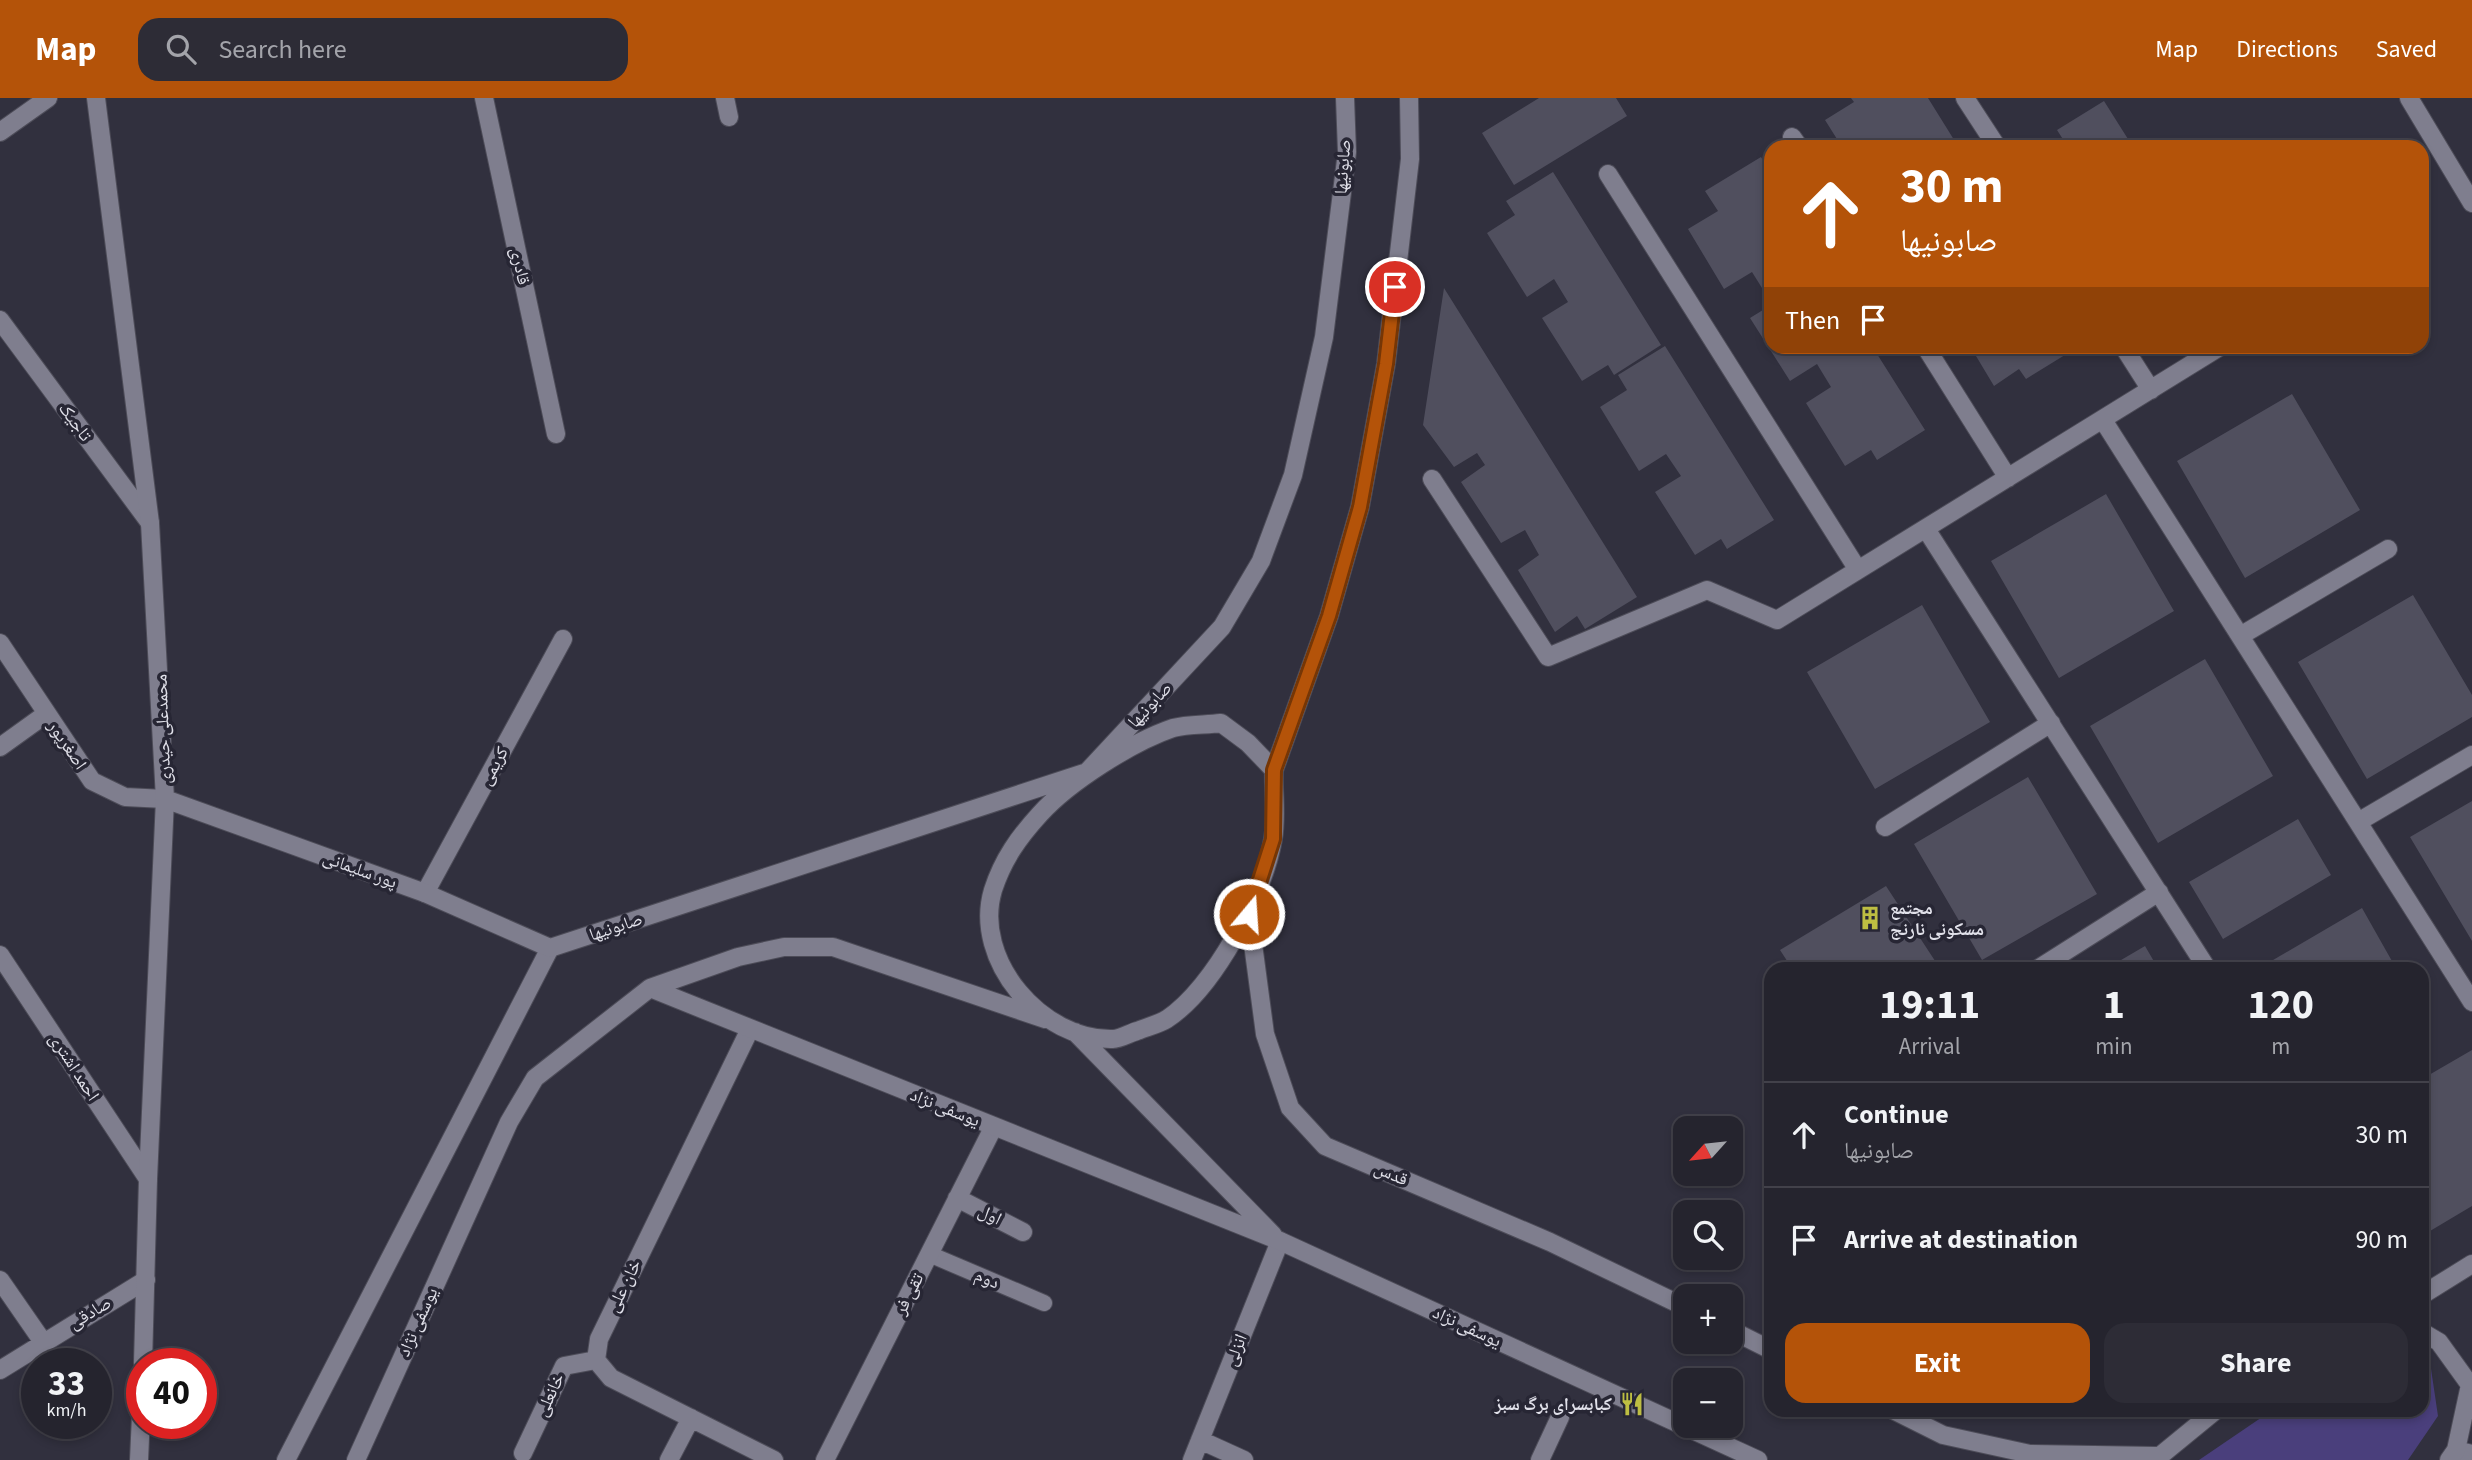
<!DOCTYPE html>
<html lang="en">
<head>
<meta charset="utf-8">
<style>
	body { margin:0; font-family:"Source Sans 3","Noto Naskh Arabic",sans-serif; background:#2d2c36; color:#f1f3f6; height:100vh; display:flex; flex-direction:column; font-size:26px; white-space:nowrap }
	* { box-sizing:border-box; margin:0 }
	p { font-size:23px; color:#a3a4aa }
	.icon { flex:none; width:38px; height:38px; fill:none; stroke:currentColor; stroke-width:2; stroke-linecap:round; stroke-linejoin:round }
	.map { position:relative; flex:1; overflow:hidden }
	.side { position:absolute; left:1764px; top:864px; width:665px; height:455px; display:flex; flex-direction:column; background:#25242e; border-radius:21px; box-shadow:0 4px 10px #0003,0 0 0 2px #42414a }
	.side>* { flex:none }
	.guide { position:absolute; left:1764px; top:42px; width:665px; height:214px; border-radius:21px; box-shadow:0 4px 10px #0003,0 0 0 2px #42414a; background:#b45309; color:#fff; overflow:hidden }
	.needle { width:46px; rotate:243deg }
	.controls { position:absolute; left:1673px; top:1018px; display:grid; gap:14px }
	.controls a { display:grid; place-items:center; width:70px; height:70px; border-radius:14px; background:#25242e; box-shadow:0 4px 10px #0003,0 0 0 2px #42414a; font-size:35px }
	.speed { position:absolute; left:21px; top:1250px; display:flex; gap:14px; font-size:35px; font-weight:700; text-align:center }
	.speed>* { display:grid; place-content:center; width:91px; height:91px; border-radius:50%; background:#25242e; box-shadow:0 4px 10px #0003,0 0 0 2px #42414a; line-height:1 }
	.speed small { font-size:18px; font-weight:400 }
	.speed .limit { border:10px solid #d22; background:#fff; color:#111 }
	.pin { position:absolute; display:grid; place-items:center; width:60px; height:60px; color:#fff; margin:-30px; border:4px solid #fff; border-radius:50%; box-shadow:0 2px 7px #0007 }
	.me { position:absolute; width:77px; margin:-38px; rotate:18deg; stroke-linejoin:round; filter:drop-shadow(0 0 5px #0008) }
	.turn { display:flex; align-items:center; gap:24px; height:147px; padding:0 21px; font-size:32px }
	.turn .icon { width:91px; height:91px; stroke-width:2.5 }
	.turn b { display:block; font-size:49px; line-height:60px }
	.then { display:flex; align-items:center; height:66px; padding:0 21px; background:#0003; gap:14px; font-size:26px }
	.eta { display:flex; justify-content:space-evenly; align-items:center; height:119px; text-align:center }
	.eta b { font-size:42px; font-weight:700; line-height:49px }
	.primary-button { display:flex; gap:14px; margin-top:auto; padding:14px 21px }
	.primary-button a { flex:1; height:80px; border-radius:21px; background:#b45309; color:#fff; font-size:28px; font-weight:700; line-height:80px; text-align:center }
	.primary-button a+a { background:#2d2c36; color:#f1f3f6 }
	ul { padding:0; list-style:none }
	li { display:flex; align-items:center; gap:21px; height:105px; padding:0 21px; border-top:2px solid #42414a }
	li div { flex:1 }
	li b { display:block; font-size:26px }
	li em { font-style:normal }
	header { display:flex; align-items:center; gap:42px; box-sizing:border-box; height:98px; padding:0 35px; background:#b45309; color:#fff }
	header strong { font-size:33px }
	nav { display:flex; gap:38px; margin-inline-start:auto; font-size:24px }
	.search { width:490px; height:63px; background:#2d2c36; display:flex; align-items:center; gap:18px; box-sizing:border-box; padding:0 24px; border-radius:21px; color:#a3a4aa; font-size:26px }
	.map>svg:first-child { display:block }
	.green { fill:#4a3f7c }
	.building { fill:#504f5e }
	.lines { fill:none; stroke-linecap:round; stroke-linejoin:round }
	.lane-casing { stroke:#4d4c58; stroke-width:18 }
	.street-casing { stroke:#4d4c58; stroke-width:20 }
	.secondary-casing { stroke:#4d4c58; stroke-width:20 }
	.lane { stroke:#7f7e8e; stroke-width:16 }
	.street { stroke:#7f7e8e; stroke-width:18 }
	.secondary { stroke:#7f7e8e; stroke-width:18 }
	.route-casing { stroke:#753606; stroke-width:18 }
	.route { stroke:#b45309; stroke-width:12 }
	.labels { text-anchor:middle; dominant-baseline:central; stroke-width:7; stroke-linejoin:round; paint-order:stroke }
	.street-label { font-size:18px; fill:#e1e1ea; stroke:#272634 }
	.poi-label { font-size:18px; font-weight:bold; fill:#e1e1ea; stroke:#272634; text-anchor:start }
</style>
</head>
<body>
<header>
<strong>Map</strong>
<div class="search"><svg class="icon" aria-label="search" viewBox="0 0 24 24"><circle cx="10" cy="10" r="6"/><path d="M15 15l6 6"/></svg>Search here</div>
<nav><a>Map</a><a>Directions</a><a>Saved</a></nav>
</header>
<div class="map">
<svg width="2472" height="1362" viewBox="0 0 2472 1362">
	<rect width="100%" height="100%" fill="#31303e"/>
	<path class="green" d="M2422,1260l8,4 8,54 -30,44h-209l72,-49 151,-1z"/>
	<path class="building" d="M1539,0h77l11,18 -113,69 -32,-52z
		M1851,0h77l28,45 -6,4h-108l-17,-27 29,-18z
		M2104,3l29,46h-71l4,-3 -9,-14z
		M1761,59l10,17v108l-9,6 -10,-16 -28,17 -36,-60 30,-18 -13,-20z
		M1553,74l108,173 -47,30 -6,-10 -26,16 -40,-63 26,-16 -14,-23 -27,18 -40,-64 28,-18 -9,-14z
		M1444,190l193,309 -52,32 -8,-13 -22,16 -37,-62 21,-15 -14,-25 -24,13 -40,-61 24,-17 -8,-12 -23,14 -31,-42z
		M1771,207v41h101l53,84 -48,30 -6,-10 -26,16 -39,-63 25,-16 -14,-23 -27,17 -40,-63z
		M1665,248l109,174 -47,29 -6,-10 -26,16 -40,-63 26,-16 -15,-22 -27,17 -39,-64 27,-17 -9,-15z
		M1970,248h101l2,4 -47,29 -7,-10 -25,17z
		M2292,296l68,116 -115,68 -68,-117z
		M2106,396l68,117 -115,67 -68,-117z
		M2413,497l59,100v22l-105,62 -69,-117z
		M1922,507l68,117 -115,67 -68,-117z
		M2205,561l68,117 -115,67 -68,-117z
		M2028,679l69,117 -115,66 -68,-116z
		M2472,703v140l-62,-104z
		M2298,721l33,56 -108,64 -34,-57z
		M1886,788l55,84h-148l-13,-20z
		M2362,810l35,62h-141z
		M2145,848l14,24h-55z
		M2472,952v156l-47,28 -3,-5v-150z"/>
	<g class="lines">
		<g class="lane-casing">
			<path id="lane" d="M929,1156l115,49"/>
		</g>
		<g class="street-casing">
			<path id="street" d="M484,0l72,336
				M725,0l4,19
				M1965,0l32,49
				M2409,0l63,105
				M0,34l48,-34
				M1792,39l7,10
				M1608,76l250,396
				M0,222l150,203
				M1925,248l83,132
				M2123,248l28,44
				M2103,322l369,582
				M1432,381l116,178 159,-67 70,30 444,-274
				M1926,431l282,441
				M2240,538l148,-87
				M0,545l92,138 33,16 40,2
				M0,649l46,-33
				M2358,724l114,-67
				M1885,729l166,-104
				M425,795l138,-254
				M0,857l148,224
				M2036,872l123,-78
				M750,931l-151,310 -3,21 15,18 163,82
				M957,1100l66,34
				M0,1182l43,62
				M0,1272l146,-90
				M1200,1342l44,20
				M2456,1352l16,4
				M523,1355l41,-87 32,-6
				M286,1362l264,-512
				M669,1362l22,-42
				M825,1362l168,-332
				M1192,1362l88,-219
				M1540,1362l20,-43"/>
		</g>
		<g class="secondary-casing">
			<path id="secondary" d="M96,0l54,425 15,276 -17,380 -5,184
				M1221,625l27,20 26,27c-1,22 3,47 -1,69 -9,55 -59,149 -106,180 -8,5 -20,8 -30,12 -7,2 -17,8 -24,8 -71,2 -141,-79 -120,-149 10,-31 26,-53 47,-76 29,-32 92,-72 133,-86 14,-4 33,-3 48,-5z
				M1274,672l55,-154 31,-109 26,-143 24,-205 -1,-61
				M165,701l260,94 125,55 537,-176 135,-145 39,-66 32,-86 31,-138 23,-185 -2,-54
				M1249,816l16,120 25,74 35,38 225,96 135,65
				M650,890l88,-31 46,-10h49l212,72
				M1075,934l198,203
				M2422,1197l50,-31
				M1731,1232l40,20
				M2422,1234l17,10 31,43 -14,65 -7,10
				M1893,1312l50,25 87,19 126,2
				M139,1362l3,-66
				M356,1362l153,-338 26,-44 115,-90 630,253 478,219
				M2155,1362l61,-50"/>
		</g>
		<use href="#lane" class="lane"/>
		<use href="#street" class="street"/>
		<use href="#secondary" class="secondary"/>
	</g>
	<g class="lines">
		<g class="route-casing">
			<path id="route" d="M1249,816l24,-75 1,-69 55,-154 31,-109 26,-143 9,-77"/>
		</g>
		<use href="#route" class="route"/>
	</g>
	<defs>
		<g id="building-bare" transform="scale(1.89)"><path d="M-4-6H4V6H1V3H-1V6H-4ZM-2.5-4.3h1.7v1.8h-1.7ZM.8-4.3h1.7v1.8H.8ZM-2.5-1h1.7V.8h-1.7ZM.8-1h1.7V.8H.8Z" fill="#bebe42" stroke="#272634" stroke-width="2.5" paint-order="stroke"/></g>
		<g id="restaurant-bare" transform="scale(1.89)"><path d="M-5-6h1v4h1v-4h1v4h1v-4h1v5L-1.5 .5V6h-2V.5L-5-1ZM5-6V6H3V1.5H1.5Q1.5-4 5-6Z" fill="#bebe42" stroke="#272634" stroke-width="2.5" paint-order="stroke"/></g>
	</defs>
	<g fill-rule="evenodd">
		<use href="#building-bare" x="1870" y="820"/>
		<use href="#restaurant-bare" x="1632" y="1306"/>
	</g>
	<g class="labels">
		<g class="street-label">
			<text transform="translate(1343 69) rotate(-86)">صابونیها</text>
			<text transform="translate(520 168) rotate(78)">قادری</text>
			<text transform="translate(75 324) rotate(54)">تاجیک</text>
			<text transform="translate(1150 607) rotate(-47)">صابونیها</text>
			<text transform="translate(163 631) rotate(-92)">محمدعلی حیدری</text>
			<text transform="translate(67 647) rotate(56)">اصغرپور</text>
			<text transform="translate(494 668) rotate(-61)">کریمی</text>
			<text transform="translate(360 772) rotate(20)">پور سلیمانی</text>
			<text transform="translate(616 829) rotate(-18)">صابونیها</text>
			<text transform="translate(74 969) rotate(57)">احمد اشتری</text>
			<text transform="translate(945 1010) rotate(22)">یوسفی نژاد</text>
			<text transform="translate(1391 1076) rotate(23)">قدس</text>
			<text transform="translate(990 1117) rotate(27)">اول</text>
			<text transform="translate(987 1181) rotate(23)">دوم</text>
			<text transform="translate(624 1188) rotate(-64)">خان علی</text>
			<text transform="translate(909 1196) rotate(-63)">تقی فر</text>
			<text transform="translate(90 1215) rotate(-31)">صادقی</text>
			<text transform="translate(418 1224) rotate(-66)">یوسفی نژاد</text>
			<text transform="translate(1467 1229) rotate(25)">یوسفی نژاد</text>
			<text transform="translate(1236 1252) rotate(-68)">انزلی</text>
			<text transform="translate(550 1297) rotate(-65)">خانعلی</text>
		</g>
		<g class="poi-label">
			<text x="1890" y="810">مجتمع<tspan x="1890" dy="21">مسکونی نارنج</tspan></text>
			<text x="1612" y="1306" text-anchor="end">کبابسرای برگ سبز</text>
		</g>
	</g>
</svg>
<div class="controls">
<a><svg class="needle" viewBox="-14 -14 28 28"><path d="M0-13l5 13h-10z" fill="#e53935"/><path d="M0 13l5-13h-10z" fill="#a3a4aa"/></svg></a>
<a><svg class="icon" aria-label="search" viewBox="0 0 24 24"><circle cx="10" cy="10" r="6"/><path d="M15 15l6 6"/></svg></a>
<a>+</a>
<a>−</a>
</div>
<div class="speed"><div>33<small>km/h</small></div><div class="limit">40</div></div>
<div class="pin" style="left:1395px;top:189px;background:#d93025"><svg class="icon" aria-label="arrive" viewBox="0 0 24 24"><path d="M6 21V4h12l-3 4 3 4H6"/></svg></div>
<svg class="me" style="left:1249px;top:816px" viewBox="-20 -20 40 40"><circle r="17" fill="#b45309" stroke="#fff" stroke-width="3"/><path d="M0-11L8 9 0 5-8 9z" fill="#fff"/></svg>
<div class="guide">
<div class="turn"><svg class="icon" aria-label="ahead" viewBox="0 0 24 24"><path d="M12 20V5M6 11l6-6 6 6"/></svg><div><b>30 m</b>صابونیها</div></div>
<div class="then">Then<svg class="icon" aria-label="arrive" viewBox="0 0 24 24"><path d="M6 21V4h12l-3 4 3 4H6"/></svg></div>
</div>
<section class="side">
<div class="eta">
<div><b>19:11</b><p>Arrival</p></div>
<div><b>1</b><p>min</p></div>
<div><b>120</b><p>m</p></div>
</div>
<ul>
<li><svg class="icon" aria-label="ahead" viewBox="0 0 24 24"><path d="M12 20V5M6 11l6-6 6 6"/></svg><div><b>Continue</b><p>صابونیها</p></div><em>30 m</em></li>
<li><svg class="icon" aria-label="arrive" viewBox="0 0 24 24"><path d="M6 21V4h12l-3 4 3 4H6"/></svg><div><b>Arrive at destination</b></div><em>90 m</em></li>
</ul>
<div class="primary-button"><a>Exit</a><a>Share</a></div>
</section>
</div>
</body>
</html>
